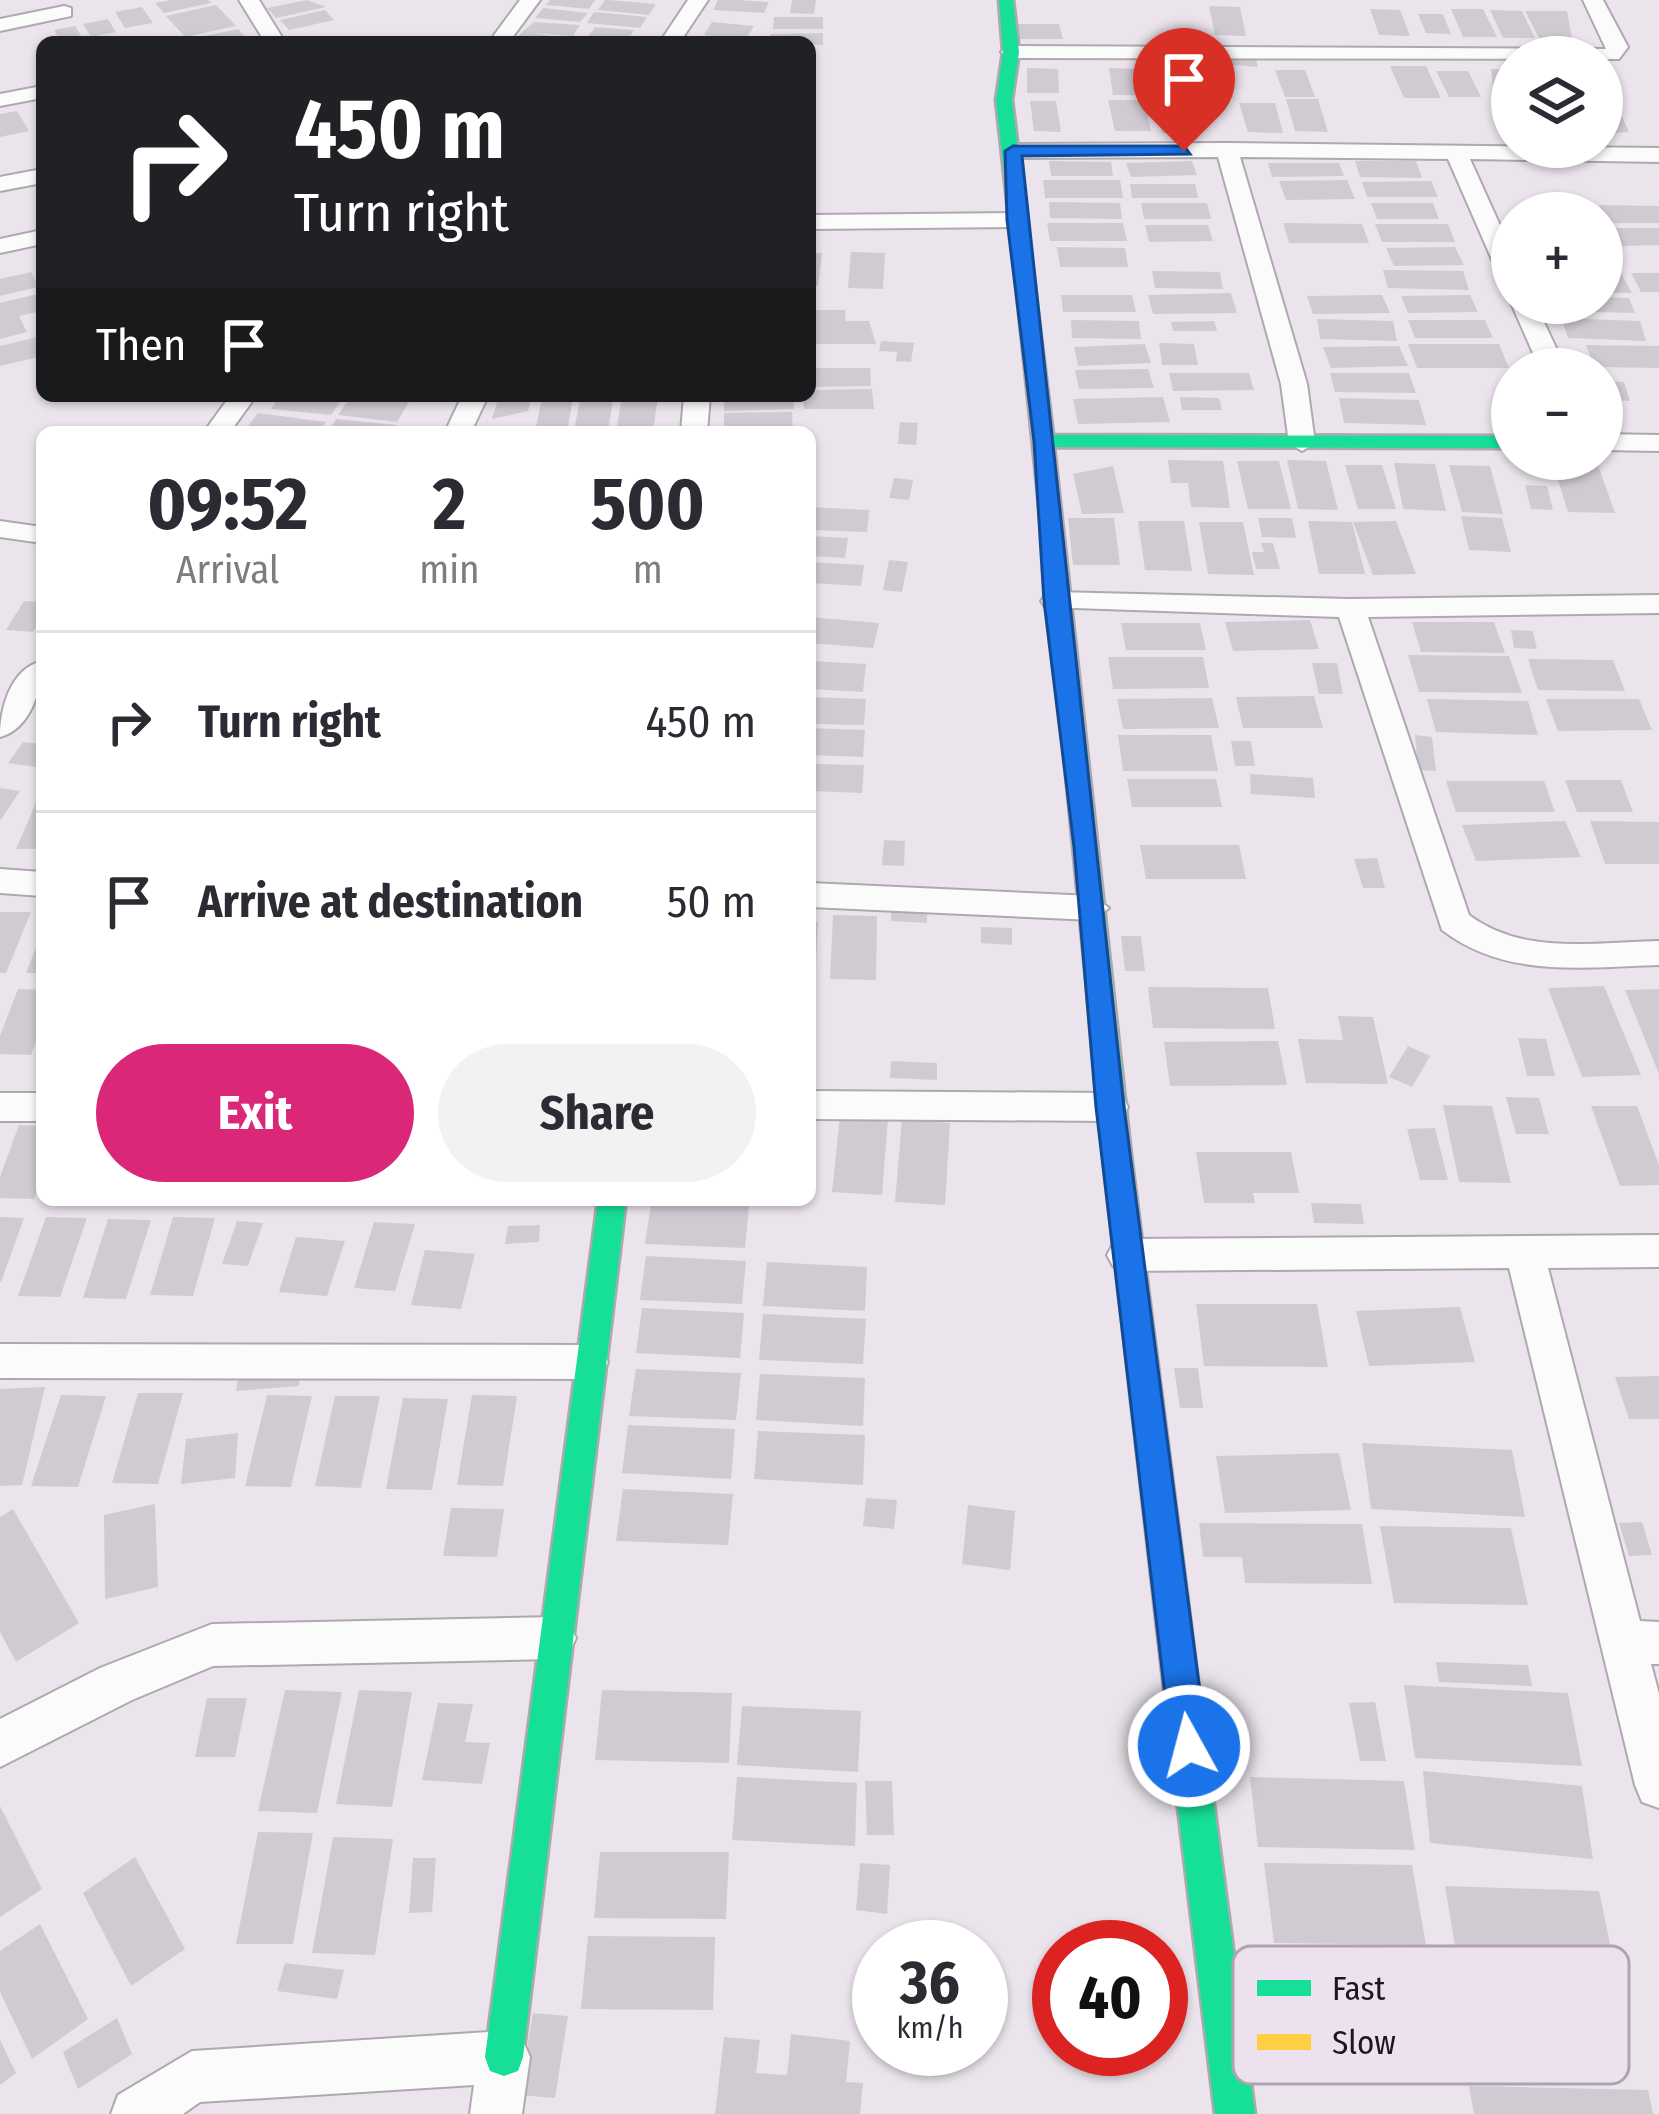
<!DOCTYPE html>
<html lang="en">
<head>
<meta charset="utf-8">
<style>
	body { margin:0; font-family:"Fira Sans Condensed",sans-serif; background:#f2f2f3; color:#2b2b33; height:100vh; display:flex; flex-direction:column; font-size:45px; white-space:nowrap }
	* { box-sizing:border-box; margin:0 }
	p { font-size:39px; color:#7c7c81 }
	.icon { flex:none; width:66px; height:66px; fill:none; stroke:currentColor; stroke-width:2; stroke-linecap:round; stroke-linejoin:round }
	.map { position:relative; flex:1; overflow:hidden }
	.side { position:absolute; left:36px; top:426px; width:780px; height:780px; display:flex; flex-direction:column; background:#fff; border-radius:18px; box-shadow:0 3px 9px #0004 }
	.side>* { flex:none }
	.banner { position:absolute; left:36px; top:36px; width:780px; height:366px; border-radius:18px; box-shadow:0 3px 9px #0004; background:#202124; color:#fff; overflow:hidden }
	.fabs { position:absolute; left:1491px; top:36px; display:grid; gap:24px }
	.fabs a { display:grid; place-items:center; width:132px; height:132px; border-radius:50%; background:#fff; box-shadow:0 3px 9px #0004; font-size:60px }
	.speed { position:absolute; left:852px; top:1920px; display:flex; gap:24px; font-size:60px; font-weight:700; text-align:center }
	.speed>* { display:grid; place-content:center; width:156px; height:156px; border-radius:50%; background:#fff; box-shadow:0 3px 9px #0004; line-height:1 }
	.speed small { font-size:30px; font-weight:400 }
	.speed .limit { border:18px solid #d22; background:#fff; color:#111 }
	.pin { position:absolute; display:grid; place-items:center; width:102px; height:102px; color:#fff; margin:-123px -51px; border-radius:50% 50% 50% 0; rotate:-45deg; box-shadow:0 0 12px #0007 }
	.pin .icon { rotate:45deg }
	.me { position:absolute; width:132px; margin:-66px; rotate:353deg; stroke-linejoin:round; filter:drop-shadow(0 0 9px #0008) }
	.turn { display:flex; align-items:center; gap:42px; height:252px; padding:0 60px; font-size:54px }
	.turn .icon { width:156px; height:156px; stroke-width:2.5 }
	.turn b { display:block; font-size:84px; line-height:102px }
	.then { display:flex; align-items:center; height:114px; padding:0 60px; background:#0003; gap:24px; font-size:45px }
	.eta { display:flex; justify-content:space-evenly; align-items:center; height:204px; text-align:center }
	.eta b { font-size:72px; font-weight:700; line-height:84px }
	.primary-button { display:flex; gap:24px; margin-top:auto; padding:24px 60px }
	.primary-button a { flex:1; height:138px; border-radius:72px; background:#db2777; color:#fff; font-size:48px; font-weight:700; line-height:138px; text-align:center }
	.primary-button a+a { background:#f2f2f3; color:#2b2b33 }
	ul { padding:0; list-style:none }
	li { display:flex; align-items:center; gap:36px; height:180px; padding:0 60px; border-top:3px solid #e1e1e2 }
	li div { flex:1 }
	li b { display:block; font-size:45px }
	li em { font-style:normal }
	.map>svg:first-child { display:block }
	.building { fill:#d0cbd2 }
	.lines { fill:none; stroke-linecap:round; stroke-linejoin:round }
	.street-casing { stroke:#aea9af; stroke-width:4 }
	.fast-casing { stroke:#aea9af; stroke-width:5 }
	.slow-casing { stroke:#aea9af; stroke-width:5 }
	.street { fill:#fcfbfc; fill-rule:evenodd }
	.fast { fill:#16e098; fill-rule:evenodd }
	.slow { fill:#ffcf43; fill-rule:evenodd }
	.route { fill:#1a73e8; stroke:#114b97; stroke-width:3 }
	.key { fill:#ede1f0; stroke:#aea4b0; stroke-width:3 }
	.key-label { font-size:33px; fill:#1b171c }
</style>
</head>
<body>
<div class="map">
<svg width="1659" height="2114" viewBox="0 0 1659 2114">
	<rect width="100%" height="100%" fill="#ebe4ec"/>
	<path class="building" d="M171,0h37l3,3 -47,10 -9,-10z
		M307,0l19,7 -50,11 -9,-10z
		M550,0h45l-6,9 -43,-4z
		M605,0h4l47,4 -7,11 -51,-5z
		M718,0h20l31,2 -5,11 -51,-3z
		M792,0h24l-2,14 -24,-1z
		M216,5l20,21 -51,11 -19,-21z
		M1209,6l31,1 6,29 -31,-1z
		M142,7l11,16 -28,5 -10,-16z
		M543,8l45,5 -8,9 -45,-4z
		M1370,9l30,1 10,26 -31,-1z
		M1451,9h32l14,28h-34z
		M325,10l9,10 -45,10 -9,-10z
		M1490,10l32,1 13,27h-32z
		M1525,11h42l5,27h-33z
		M594,12l53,5 -7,11 -53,-5z
		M1418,14h25l8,20 -25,-1z
		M774,17h49v12h-50z
		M108,19l8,13 -25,5 -8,-13z
		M534,22l46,3 -7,11 -42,-3 35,5 -3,4h-52z
		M712,22l42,4 -8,13 -42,-4z
		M1016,24h43l4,15h-44z
		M75,26l10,16h-24l-7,-12z
		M595,27l39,3 -7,11 -39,-4z
		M238,29l9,10 -62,3v-2z
		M823,33v12l-53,-3v-8z
		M1198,59h58l2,8 -34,-3 9,33h-32z
		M1390,66h36l15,32h-37z
		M1027,68l31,1 1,24h-32z
		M1109,68l31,1 5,26h-32z
		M1491,69h15l5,14h-10l2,16 -9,-1z
		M1275,70h30l10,27h-30z
		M1436,71h32l13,26h-32z
		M1154,99l33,1 9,33h-34z
		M1286,99h32l10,33 -33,-1z
		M1108,100h36l7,31h-36z
		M1030,101h26l5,31 -27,-1z
		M1239,103h36l8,30 -35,-1z
		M1602,103h14l13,29 -27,2z
		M17,111l12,20 -29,6v-23z
		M1049,161l62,1 2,14h-62z
		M1192,161l5,14 -66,2 -5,-14z
		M1355,161h61l6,17 -62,-1z
		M1268,163h71l5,13 -72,1z
		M1043,180h77l3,18h-78z
		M1347,180l8,19 -69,1 -7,-19z
		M1431,181l7,16h-71l-5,-15z
		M1130,184h65l3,14h-66z
		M1049,202l71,1 2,16 -72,-1z
		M1141,203h66l4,16h-67z
		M1371,203h62l6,16h-62z
		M1599,205l60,1v17h-51z
		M1047,223h76l4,18h-77z
		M1283,223l79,1 7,19h-80z
		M1375,224h73l7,18h-73z
		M1145,225h63l5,16 -64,1z
		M1611,228h48v17l-38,1z
		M1057,247l68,1 3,19h-68z
		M1455,247l9,18 -70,1 -8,-18z
		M851,252l34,1 -2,36 -35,-1z
		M810,253h12l-4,33h-8z
		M1383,270l80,1 6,19 -81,-2z
		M1152,271l68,1 3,17 -68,-1z
		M1602,271h18l12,22h-30z
		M31,272l7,15 -38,9v-17z
		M1631,273h28v19h-18z
		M42,293v18l-23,5 8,16 -27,7v-36z
		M1231,293l6,20 -84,1 -5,-19z
		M1061,295h71l4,17h-73z
		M1382,295l8,18 -77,1 -6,-18z
		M1470,295l8,17 -70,1 -7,-17z
		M1602,297l27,1 6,15 -80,-2 -3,-8h50z
		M810,310h35l1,11h23l7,23h-66z
		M1561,318l79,3 6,20 -78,-3z
		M1317,319l76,2 4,20 -77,-2z
		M1071,320l68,1 2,18 -69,-1z
		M1408,320h77l8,18h-78z
		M1214,321l3,10h-44l-2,-9z
		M42,336v20l-42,10v-20z
		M881,341l33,2 -3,19 -15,-1 1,-9 -18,-1z
		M1159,343l35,1 4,21h-36z
		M1145,344l6,19 -73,3 -4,-19z
		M1408,344h91l10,24h-92z
		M1586,345l73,1v22l-65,-1z
		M1399,346l9,20 -77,2 -8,-21z
		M810,368h60l1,18 -61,1z
		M1148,369l6,19 -75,1 -4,-19z
		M1169,373h80l5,17 -81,1z
		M1330,373h79l7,20 -81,-1z
		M1602,381l22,1 6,19 -28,-1z
		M872,389l2,20h-70l-1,-13h7v-6z
		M280,396h38l24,3 -11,16 -60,-6z
		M351,396l58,6 -12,20 -59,-7z
		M499,396l33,1 -4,14 -36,8z
		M622,396h36l-5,35 -37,1z
		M724,396h69l1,13 -70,2z
		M1163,397l7,25 -92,2 -5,-25z
		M1180,397l39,1 3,12h-40z
		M542,398h31l-6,34h-32z
		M580,398h33l-5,34h-34z
		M1339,398l80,2 7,25 -82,-2z
		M792,412l1,20h-69v-19z
		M258,413l68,9 -7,10 -74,-2z
		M336,419l61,6 -4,7h-65z
		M900,422l18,1 -2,22 -18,-1z
		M1168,460l55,1 7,47 -39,-1 -3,-24h-17z
		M1287,460l39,1 12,49 -40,-1z
		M1237,461h42l12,48h-43z
		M1394,463l41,1 11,47 -43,-2z
		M1553,464l45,1 17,48 -47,-1z
		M1345,465h37l14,44h-38z
		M1449,465l41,1 13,48 -41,-2z
		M1113,466l11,47 -42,1 -9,-40z
		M894,478l19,2 -4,20 -20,-2z
		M1525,485l22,1 6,24 -22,-1z
		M810,507l59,3 -2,22 -57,-2z
		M1461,516l41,2 9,34 -42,-2z
		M1068,518h46l6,47h-47z
		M1258,518h34l4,20 -34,-1z
		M1138,521h46l8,50 -47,-1z
		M1308,521l44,1 13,52h-46z
		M1396,521l20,53 -43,1 -20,-53z
		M1199,522h44l11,53 -46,-1z
		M810,536l38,2 -3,20 -35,-2z
		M1261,543h12l7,26h-24l-4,-17h12z
		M889,560l19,2 -6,30 -19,-2z
		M810,562l54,3 -3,21 -51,-3z
		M24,601l18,1v16l-9,14 -27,-2z
		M810,617l69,6 -6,25 -63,-5z
		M1310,620l9,29 -86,2 -8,-29z
		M1412,622h82l11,31 -84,-1z
		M1121,623h79l6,27h-80z
		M1511,630l22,1 4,18 -23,-1z
		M1408,655l101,1 13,37 -103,-1z
		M1108,657h95l6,31 -96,1z
		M1528,659l85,1 12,31 -87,-1z
		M810,661l56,3 -3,28 -53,-3z
		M1312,663h25l6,31h-24z
		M1314,696l9,32h-80l-7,-31z
		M810,697l56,2 -2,26 -54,-1z
		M1212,698l7,30 -96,1 -6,-30z
		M1427,699l101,2 10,34 -102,-3z
		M1546,699h93l13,31 -94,1z
		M810,728l55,2 -2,27 -53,-2z
		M1118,735h93l7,36h-95z
		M1415,735l17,2 4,34 -18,-1z
		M1231,741h20l4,25h-20z
		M23,742l19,2v24l-34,-5z
		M810,764l54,1 -2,28 -52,-2z
		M1250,774l63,4 2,20 -64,-4z
		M1127,779h89l6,28h-90z
		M1565,780h56l12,32h-56z
		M1446,781h98l11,31h-99z
		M0,788l20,3 -20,30z
		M42,789v60h-26z
		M1565,821l16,36 -105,4 -14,-36z
		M1590,821l69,1v42h-54z
		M884,840l21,1 -1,25 -22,-1z
		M1140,845h99l7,34h-100z
		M1377,858l8,30h-22l-9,-29z
		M891,910l36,2v11l-36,-2z
		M0,912h31l-25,61h-6z
		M833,915l44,1 -1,64 -46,-1z
		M810,922h8l-3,61h-5z
		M981,927l31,1v17l-31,-2z
		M42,932v41h-16z
		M1121,936h20l4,35h-20z
		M1604,986l37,89 -59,2 -34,-89z
		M1148,987l120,1 7,41 -122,-1z
		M18,989l24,1v37l-11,28 -31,-1v-18z
		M1659,989v85l-34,-84z
		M1338,1016l35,1 15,67 -82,-1 -8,-44 45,1z
		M1518,1038l28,1 9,37h-28z
		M1278,1041l9,44 -117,1 -6,-44z
		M1408,1046l22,10 -18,31 -23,-10z
		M891,1061l46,2v17l-47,-2z
		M1506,1097l33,1 10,36h-33z
		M1443,1105l49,1 19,77 -52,-1z
		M1591,1106h46l22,59v20l-39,1z
		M840,1115l48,3 -6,77 -50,-3z
		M902,1119l48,4 -5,82 -50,-3z
		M19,1125l23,1v49l-8,24 -34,-1v-21z
		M1435,1128l13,52h-28l-13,-51z
		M1196,1152h95l8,41h-46l2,10h-51z
		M651,1203l98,3 -4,42 -100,-4z
		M1311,1203l50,1 3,20 -50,-1z
		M0,1217l24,1 -23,64h-1z
		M46,1217l41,1 -27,79 -42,-1z
		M173,1217l42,1 -22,78 -43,-1z
		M108,1219l43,1 -25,79 -43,-1z
		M237,1221l26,2 -15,43 -26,-2z
		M374,1222l41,2 -20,67 -41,-3z
		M540,1225l-1,17 -34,2 3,-18z
		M296,1237l49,4 -18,55 -48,-4z
		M425,1250l50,4 -14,55 -50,-4z
		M646,1256l100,5 -4,43 -102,-4z
		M767,1262l100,5 -2,44 -102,-5z
		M1196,1304h121l11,63 -124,-1z
		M1460,1307l15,55 -106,4 -13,-55z
		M642,1308l102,5 -4,45 -104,-5z
		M763,1314l103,5 -3,45 -104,-4z
		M301,1366l-2,20 -63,5 3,-20z
		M1174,1368h24l5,40h-23z
		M636,1369l105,4 -5,47 -107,-4z
		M760,1374l105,4 -2,48 -107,-6z
		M1659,1376v43h-30l-14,-42z
		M45,1387l-23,98 -22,1v-97z
		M138,1393h45l-25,91 -46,-1z
		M61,1395l45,1 -28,91 -47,-1z
		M267,1395l45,1 -21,91 -46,-1z
		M472,1395l45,1 -14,90 -46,-1z
		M335,1396h45l-19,92 -46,-2z
		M403,1398l45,1 -16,91 -46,-1z
		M628,1425l107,4 -4,50 -109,-6z
		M758,1431l107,4 -2,50 -109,-6z
		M238,1433l-3,45 -54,6 5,-45z
		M1362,1443l150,7 13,67 -154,-8z
		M1339,1453l12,57 -126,3 -9,-57z
		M623,1489l110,5 -5,51 -112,-4z
		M866,1498l31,2 -3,29 -31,-3z
		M155,1504l3,83 -53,12 -1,-84z
		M968,1505l47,6 -5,59 -48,-6z
		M451,1508l53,1 -7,48 -54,-1z
		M13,1509l66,114 -63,39 -16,-30v-115z
		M1642,1522l10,33 -23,1 -10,-33z
		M1199,1523l163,1 10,60 -127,-1 -3,-26h-39z
		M1380,1526l131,2 17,77 -134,-2z
		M1436,1662l92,3 4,21 -93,-4z
		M1404,1685l164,8 14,73 -167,-8z
		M285,1690l57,2 -25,121 -59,-2z
		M359,1690l53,2 -20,115 -56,-3z
		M602,1690l130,3 -3,70 -134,-3z
		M207,1698h40l-12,59h-40z
		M1375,1702l11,59h-26l-11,-58z
		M438,1703l35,1 -8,38 25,1 -8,41 -60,-4z
		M742,1706l119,5 -3,61 -121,-7z
		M1423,1771l159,15 11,73 -163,-16z
		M737,1777l120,6 -2,63 -123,-6z
		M1250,1777l154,4 11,69 -157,-3z
		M865,1781h27l2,54h-27z
		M0,1806l42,83 -42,28z
		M258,1832l55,1 -20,111h-57z
		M333,1837l60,2 -18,116 -63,-2z
		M600,1852h129l-3,67 -132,-1z
		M135,1857l50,92 -54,37 -48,-93z
		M413,1858h23l-4,54 -23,1z
		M860,1863l30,2 -3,49 -31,-4z
		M1264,1863l148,2 14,80 -152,-2z
		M1445,1886l154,5 15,72 -157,-6z
		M40,1924l48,95 -56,40 -32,-67v-41z
		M588,1936l127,1 -2,73 -132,-1z
		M285,1963l59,7 -7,29 -60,-8z
		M533,2013l35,3 -13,82 -36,-3z
		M117,2018l15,36 -54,35 -15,-37z
		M791,2034l59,7 -4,41 17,1 -3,31h-145l9,-77 36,3 -4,33 31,2z
		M0,2040l16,33 -16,12z
		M1469,2086l179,4 5,24h-179z"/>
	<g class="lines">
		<g class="street-casing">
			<path id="street" d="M239,0h20l26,42h-20z
				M520,0h20l-31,42h-20z
				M688,0h20l-28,42h-20z
				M1583,0h20l25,47 -9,12 -608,-1 -10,-6 10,-6 595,3z
				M64,6l7,2v8l-71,15v-12z
				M42,86v12l-42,8v-12z
				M1227,143l432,5v14l-189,-3 42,93v33l-12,-7 -52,-119 -208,-2 67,227 8,59 -13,8 -13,-8 -8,-59 -63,-227 -205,1 -11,-7 11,-7z
				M42,169v14l-42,8v-14z
				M810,215l206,-2 11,7 -11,7 -206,2z
				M42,230v14l-42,9v-14z
				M1511,303h24l31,66h-26z
				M230,396h26l-26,36h-26z
				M462,396h26l-17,36h-26z
				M684,396h26l-3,36h-26z
				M1602,434l57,1v16l-57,-1z
				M0,521l42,6v16l-42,-6z
				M1055,592l295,7 309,-4v18l-291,4 101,298c55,41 125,27 190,26v24c-76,2 -153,14 -217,-35l-103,-313 -294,-10 -4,-6 4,-6z
				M42,661c0,27 -11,68 -42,76 0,-28 10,-68 42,-76z
				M0,869l42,3v24l-42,-3z
				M810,883l282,13 17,12 -17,12 -282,-13z
				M810,1091l300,2 13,4 5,10 -5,10 -13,4 -300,-2z
				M0,1093h42v28h-42z
				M1659,1235v32l-111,1 92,353 19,1v42h-8l8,30v114l-17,-6 -7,-17 -126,-517 -382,3 -14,-5 -6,-11 6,-11 14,-5z
				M0,1344l588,1 14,5 6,12 -6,12 -14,5 -588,-1z
				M553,1617l16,6 7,15 -7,15 -16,6 -340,7 -81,34 -132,67v-48l100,-51 112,-44z
				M504,2031l18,8 8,18 -8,57h-52l4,-29 -274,17 -17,12h-72l7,-19 74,-44z"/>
		</g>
		<g class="fast-casing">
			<path id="fast" d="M999,0h14l6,52 -7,48 41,335 459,1v12l-458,-1 77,708 -4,8h-20l-4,-8c-34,-352 -68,-704 -107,-1055l7,-48z
				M598,1200h28l-103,857 -5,14 -14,5 -14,-5 -5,-14z
				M1191,1750l12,5 6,12 46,347h-40l-42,-347 6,-12z"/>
		</g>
		<g class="slow-casing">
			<path id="slow" d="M1117,1144l10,3 4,8 78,612 -6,12 -12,5 -12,-5 -6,-12 -70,-612 4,-8z"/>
		</g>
		<use href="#street" class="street"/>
		<use href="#fast" class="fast"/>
		<use href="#slow" class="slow"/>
	</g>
	<path class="route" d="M1184,146l6,8 -168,2 102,951 83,639 -6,12 -12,5 -13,-5 -5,-12 -75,-639 -22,-260 -30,-246 -10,-160 -27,-221 -2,-69 8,-5z"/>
	<rect x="1233" y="1946" width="396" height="138" rx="18" class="key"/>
	<rect x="1257" y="1980" width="54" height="16" fill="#16e098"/>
	<rect x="1257" y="2034" width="54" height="16" fill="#ffcf43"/>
	<g class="key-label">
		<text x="1332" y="2000">Fast</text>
		<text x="1332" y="2054">Slow</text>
	</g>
</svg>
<div class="fabs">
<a><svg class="icon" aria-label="layers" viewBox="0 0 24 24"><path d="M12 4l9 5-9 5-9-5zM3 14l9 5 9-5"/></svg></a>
<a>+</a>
<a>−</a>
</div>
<div class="speed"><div>36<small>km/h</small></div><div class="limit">40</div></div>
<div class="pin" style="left:1184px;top:151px;background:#d93025"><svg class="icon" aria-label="arrive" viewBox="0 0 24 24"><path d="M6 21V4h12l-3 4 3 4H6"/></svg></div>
<svg class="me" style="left:1189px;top:1746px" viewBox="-20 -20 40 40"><circle r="17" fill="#1a73e8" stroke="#fff" stroke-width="3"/><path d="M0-11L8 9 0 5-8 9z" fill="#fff"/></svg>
<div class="banner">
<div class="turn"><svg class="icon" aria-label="right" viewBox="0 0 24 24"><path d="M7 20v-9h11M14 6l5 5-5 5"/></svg><div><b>450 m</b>Turn right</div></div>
<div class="then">Then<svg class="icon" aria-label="arrive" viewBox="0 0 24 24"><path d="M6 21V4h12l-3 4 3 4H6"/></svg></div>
</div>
<section class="side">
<div class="eta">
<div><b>09:52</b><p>Arrival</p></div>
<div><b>2</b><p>min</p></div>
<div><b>500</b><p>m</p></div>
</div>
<ul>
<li><svg class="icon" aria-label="right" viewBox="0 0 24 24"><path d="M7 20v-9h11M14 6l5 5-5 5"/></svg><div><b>Turn right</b></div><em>450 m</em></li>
<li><svg class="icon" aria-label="arrive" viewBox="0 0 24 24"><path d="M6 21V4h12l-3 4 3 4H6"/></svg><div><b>Arrive at destination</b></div><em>50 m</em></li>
</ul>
<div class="primary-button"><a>Exit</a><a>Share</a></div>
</section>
</div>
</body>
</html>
